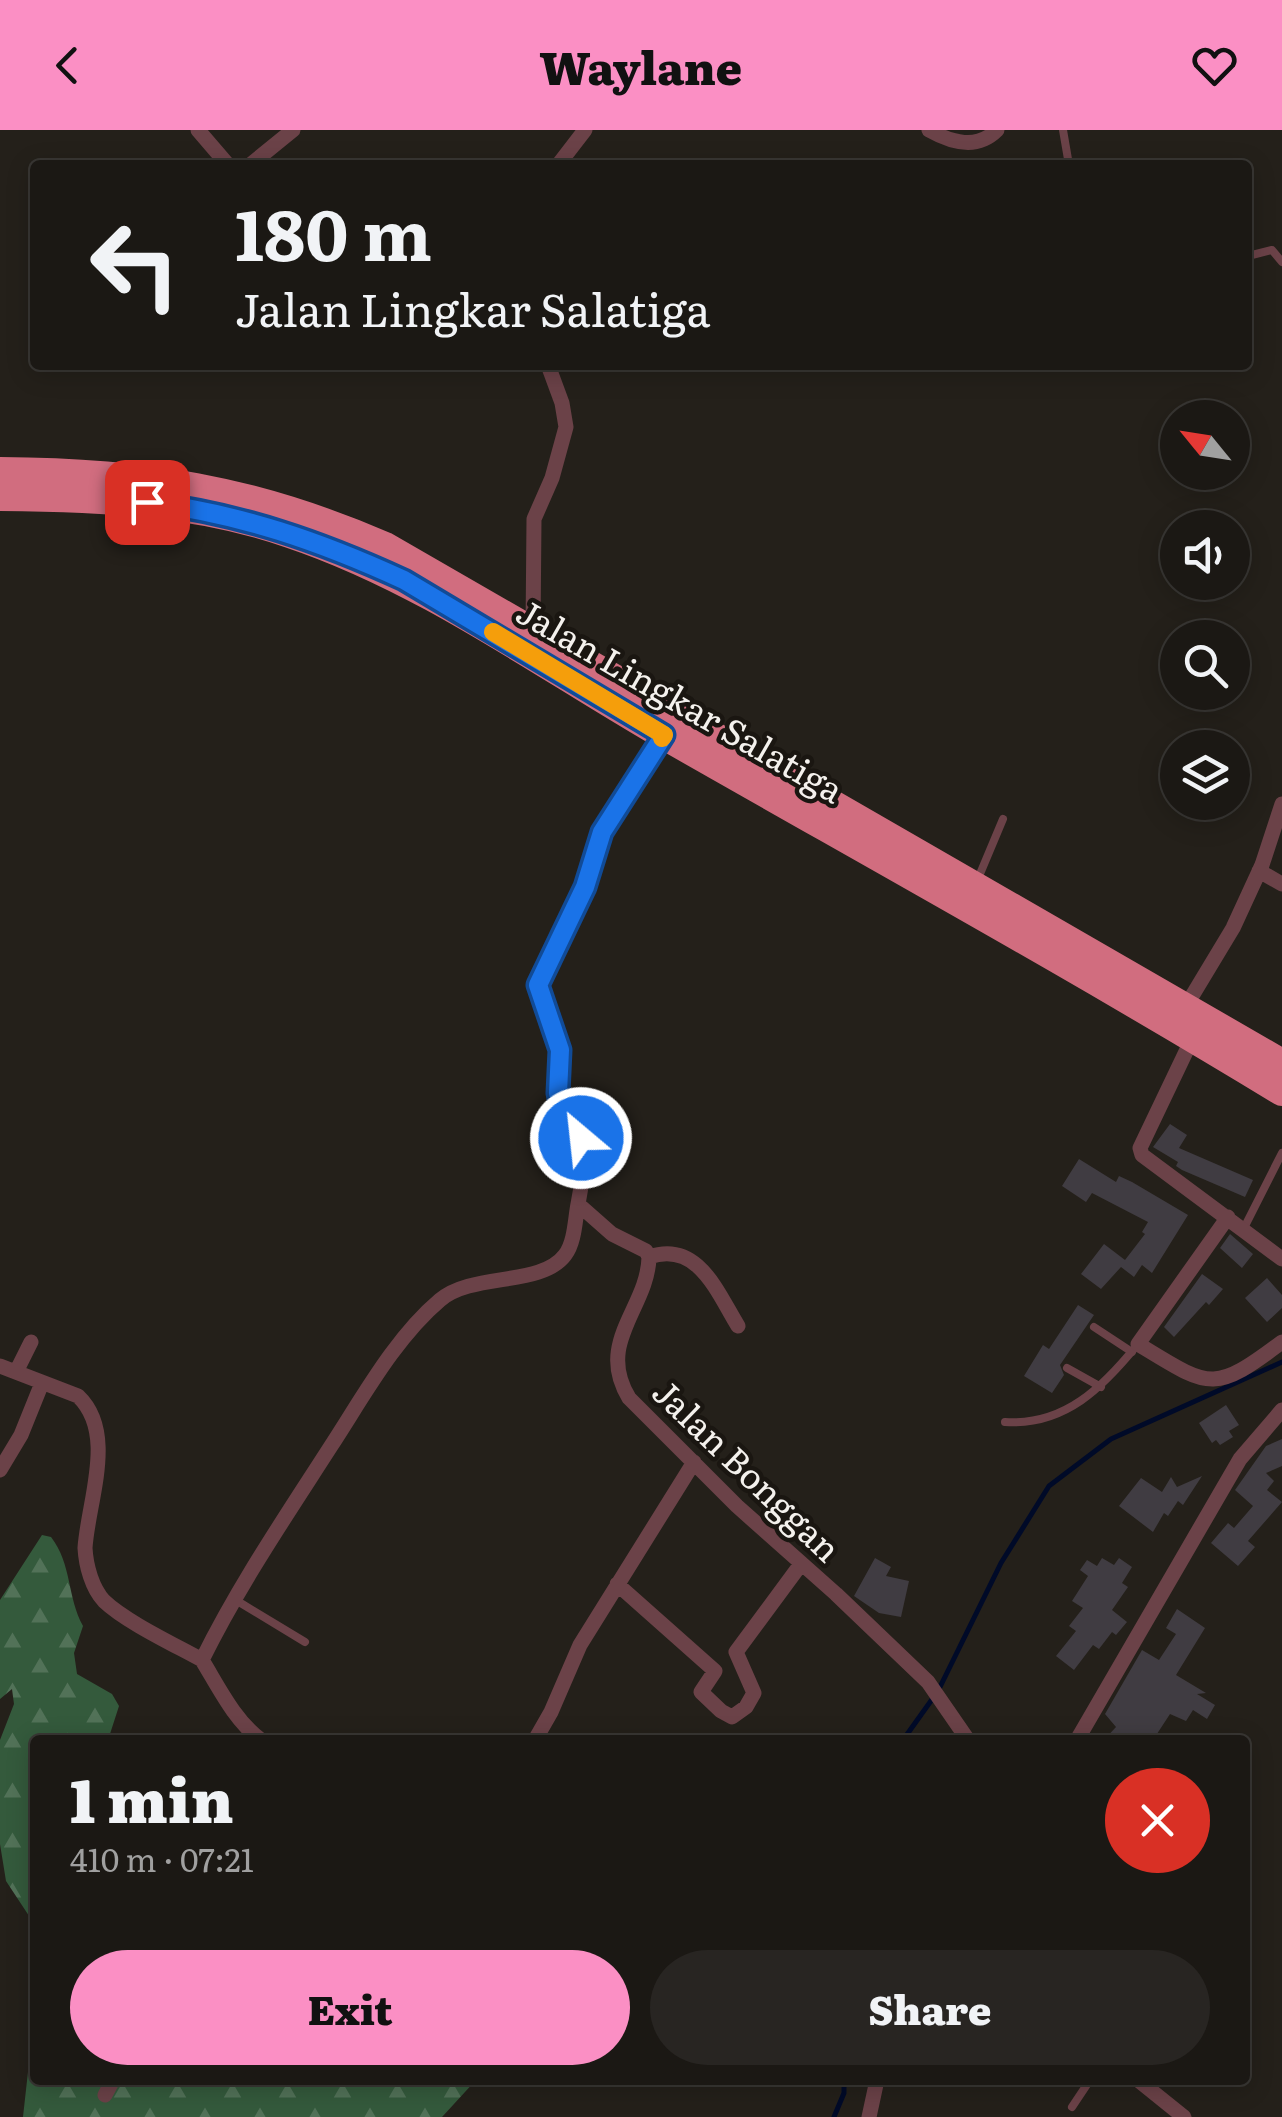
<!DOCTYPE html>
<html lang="en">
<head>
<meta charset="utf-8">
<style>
	body { margin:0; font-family:Literata,serif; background:#282522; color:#f1f3f6; height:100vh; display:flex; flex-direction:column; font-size:38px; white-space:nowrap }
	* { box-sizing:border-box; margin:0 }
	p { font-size:32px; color:#a0a0a0 }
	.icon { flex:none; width:55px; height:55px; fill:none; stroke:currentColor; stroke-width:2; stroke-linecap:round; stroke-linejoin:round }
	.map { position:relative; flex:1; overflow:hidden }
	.details { position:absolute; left:30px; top:1605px; width:1220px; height:350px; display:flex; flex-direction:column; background:#1b1814; border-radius:10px; box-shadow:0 5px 25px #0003,0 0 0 2px #393734 }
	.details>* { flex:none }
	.guide { position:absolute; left:30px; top:30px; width:1222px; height:210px; border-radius:10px; box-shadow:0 5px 25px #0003,0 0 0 2px #393734; background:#1b1814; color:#f1f3f6; overflow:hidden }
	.needle { width:65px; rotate:300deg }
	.buttons { position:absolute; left:1160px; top:270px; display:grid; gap:20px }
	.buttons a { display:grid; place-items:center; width:90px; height:90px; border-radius:50%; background:#1b1814; box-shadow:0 5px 25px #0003,0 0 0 2px #393734; font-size:50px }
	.pin { position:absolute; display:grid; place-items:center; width:85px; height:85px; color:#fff; margin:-42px; border-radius:20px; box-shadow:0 5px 15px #0006 }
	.me { position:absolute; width:110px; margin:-55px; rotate:332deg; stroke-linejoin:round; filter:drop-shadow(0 0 8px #0008) }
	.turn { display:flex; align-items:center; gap:35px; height:210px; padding:0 40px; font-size:45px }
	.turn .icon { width:130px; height:130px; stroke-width:2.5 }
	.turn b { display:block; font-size:70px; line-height:85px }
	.round { display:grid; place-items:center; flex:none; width:105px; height:105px; border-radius:52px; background:#282522 }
	.head { display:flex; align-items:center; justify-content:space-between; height:170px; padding:0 40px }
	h1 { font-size:60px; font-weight:800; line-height:75px }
	.cta { display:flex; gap:20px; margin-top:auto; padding:20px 40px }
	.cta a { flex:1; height:115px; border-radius:60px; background:#fb8fc4; color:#111; font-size:40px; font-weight:800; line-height:115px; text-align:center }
	.cta a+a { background:#282522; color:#f1f3f6 }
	header { display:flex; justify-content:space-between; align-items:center; height:130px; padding:0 40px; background:#fb8fc4; color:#111; font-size:45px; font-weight:800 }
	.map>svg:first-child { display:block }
	.forest { fill:url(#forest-firs) }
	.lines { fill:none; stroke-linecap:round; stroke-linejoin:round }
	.stream { stroke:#000a28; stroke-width:5 }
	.building { fill:#403c42 }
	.lane { stroke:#6b4248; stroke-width:8 }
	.street { stroke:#6b4248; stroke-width:15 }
	.highway { stroke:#d16d7f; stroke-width:30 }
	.route-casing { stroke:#114b97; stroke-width:25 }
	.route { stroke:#1a73e8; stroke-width:18 }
	.slow { stroke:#f59e0b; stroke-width:18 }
	.labels { text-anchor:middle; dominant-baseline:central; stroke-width:9; stroke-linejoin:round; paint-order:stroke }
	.street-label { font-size:35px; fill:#f4f1ed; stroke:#1a1611 }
</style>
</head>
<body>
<header><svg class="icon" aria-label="back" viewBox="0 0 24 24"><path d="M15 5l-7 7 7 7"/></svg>Waylane<svg class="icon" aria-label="heart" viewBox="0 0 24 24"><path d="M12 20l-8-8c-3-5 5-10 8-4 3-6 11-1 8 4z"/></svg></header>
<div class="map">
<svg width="1282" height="1987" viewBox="0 0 1282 1987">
	<defs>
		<pattern id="forest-firs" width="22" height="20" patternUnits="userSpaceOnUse" patternTransform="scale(2.5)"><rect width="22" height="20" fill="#345a3c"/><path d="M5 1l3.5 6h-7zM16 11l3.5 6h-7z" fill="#527258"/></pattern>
	</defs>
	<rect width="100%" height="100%" fill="#24201a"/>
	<path class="forest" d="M42,1405l9,2c21,27 16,60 32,89l-9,27 3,21 35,20 7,12 -10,31 3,3h-77v185l-29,-44 -6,-37v-104l14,-36 -2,-15 -12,10v-99z
		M35,1879v71h441l-34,37h-419z"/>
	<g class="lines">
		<path class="stream" d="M939,1559l62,-126 48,-77 62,-47 171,-77
			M903,1610l30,-42
			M834,1987l10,-24v-13"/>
	</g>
	<path class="building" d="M1170,994l17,11 -8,13 74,32 -8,17 -63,-27 -6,-4 2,-4 -25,-15z
		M1079,1029l37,23 3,-6 13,6 56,33 -36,58 -10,-8 -8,12 -13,-10 -20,22 -20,-15 23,-30 21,16 20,-26 -3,-2 6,-10 -56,-29 -6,9 -24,-16z
		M1230,1104l23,20 -11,14 -22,-20z
		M1202,1144l21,15 -14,16 -3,-3 -32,35 -10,-10z
		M1267,1148l15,17v13l-15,14 -22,-24z
		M1078,1175l16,10 -34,50 4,10 -12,18 -28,-17 19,-31 6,4z
		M1226,1275l13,20 -10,6 4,6 -13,8 -4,-5 -4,3 -13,-20z
		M1282,1309v27l-16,7 8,8 -7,9 15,12 -34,39 7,6 -17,19 -27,-23 17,-20 6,5 19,-22 -18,-16 31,-44z
		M1202,1346l-19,29 -5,-4 -10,15 -4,-3 -11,19 -34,-26 22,-28 21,14 9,-15 6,10z
		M875,1428l16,9 -5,9 23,5 -8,36 -22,-4 -25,-17z
		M1102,1428l12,7 5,-7 13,9 -10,16 6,4 -16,23 15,12 -11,13 -4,-3 -13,17 -6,-4 -19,25 -18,-14 20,-25 -7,-5 14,-18 -11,-7 16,-25 -8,-6 7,-10 10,6z
		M1177,1479l28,19 -29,47 30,18 -9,1 18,11 -8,14 -14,-9 -7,11 -16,-7 -17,26h-49l12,-13 -11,-13 37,-64 17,10 17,-26 -10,-6z"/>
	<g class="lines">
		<path class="lane" d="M1063,0l6,35
			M1248,126l24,-6 10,12
			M977,751l26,-62
			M1244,1098l38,-75
			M1094,1197l38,25
			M1067,1238l34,19
			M1005,1292c60,4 98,-35 133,-78
			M234,1469l71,43
			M1072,1977l18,-27"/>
		<path class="street" d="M198,0l30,35
			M929,0c23,13 48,20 68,0
			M250,35l43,-35
			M558,35l27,-35
			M533,501l1,-112 18,-41 14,-51 -4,-24 -14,-38
			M664,605l-62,97 -17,55 -40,78 -7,20 22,65 -3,43 4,16 23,38v23l-6,34 34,30 34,17 3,6c-1,51 -54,85 -20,141l108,108 99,88 92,88 40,58
			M1259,741l23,13
			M1186,876l47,-78 29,-63 20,-61
			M1193,907l-53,111 2,7 140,104
			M1228,1087l-90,127c72,44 75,50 144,-2
			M649,1127c49,-17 68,35 89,69
			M0,1236l78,30c39,37 10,105 7,152 1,18 7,40 19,53 22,21 71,44 98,59
			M16,1242l15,-30
			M0,1340l21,-35 21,-52
			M617,1454l98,87 -14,21 20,19 11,6 14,-10 8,-14 -18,-41 65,-88
			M261,1610c-26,-19 -42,-52 -59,-80 37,-75 84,-144 129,-214 32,-49 64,-108 109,-146 33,-28 101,-13 125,-45 10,-13 10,-36 13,-51
			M535,1610l16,-28 29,-67 114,-183
			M1077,1610l163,-281 42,-49
			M1138,1950l46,37
			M105,1965l8,-15
			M869,1987l8,-37"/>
		<path class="highway" d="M0,342c145,1 251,17 385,75l897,517
			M0,366c98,1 196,4 290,37 137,46 254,133 378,204 205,117 412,231 614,354"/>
	</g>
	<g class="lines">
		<g class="route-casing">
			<path id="route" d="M147,372c94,12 172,39 257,78l260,155 -62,97 -17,55 -47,98 22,65 -2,43 3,16 20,29"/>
		</g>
		<use href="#route" class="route"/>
		<path class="slow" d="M493,502l171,103 -2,3"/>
	</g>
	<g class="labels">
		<g class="street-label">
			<text transform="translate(681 569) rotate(30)">Jalan Lingkar Salatiga</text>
			<text transform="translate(748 1339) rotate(44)">Jalan Bonggan</text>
		</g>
	</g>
</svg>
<div class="buttons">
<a><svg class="needle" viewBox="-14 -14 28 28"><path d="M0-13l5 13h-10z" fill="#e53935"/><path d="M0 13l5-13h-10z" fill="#a0a0a0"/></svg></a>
<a><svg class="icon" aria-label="sound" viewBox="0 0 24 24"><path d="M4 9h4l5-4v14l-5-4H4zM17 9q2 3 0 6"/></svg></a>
<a><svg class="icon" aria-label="search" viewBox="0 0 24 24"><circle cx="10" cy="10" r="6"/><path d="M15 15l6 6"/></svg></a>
<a><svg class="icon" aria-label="layers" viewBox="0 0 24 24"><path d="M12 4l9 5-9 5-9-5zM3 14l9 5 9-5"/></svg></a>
</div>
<div class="pin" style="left:147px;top:372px;background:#d93025"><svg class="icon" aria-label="arrive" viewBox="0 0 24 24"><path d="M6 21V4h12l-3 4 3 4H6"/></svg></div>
<svg class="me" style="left:581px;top:1008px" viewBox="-20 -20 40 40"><circle r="17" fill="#1a73e8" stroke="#fff" stroke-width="3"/><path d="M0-11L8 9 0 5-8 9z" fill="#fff"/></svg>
<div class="guide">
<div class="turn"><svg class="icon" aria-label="left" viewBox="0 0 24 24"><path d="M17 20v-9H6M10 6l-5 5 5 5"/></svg><div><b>180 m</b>Jalan Lingkar Salatiga</div></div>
</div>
<section class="details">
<div class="head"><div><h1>1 min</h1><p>410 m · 07:21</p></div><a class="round" style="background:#d93025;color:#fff"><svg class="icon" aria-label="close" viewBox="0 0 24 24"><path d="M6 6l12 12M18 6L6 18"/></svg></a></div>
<div class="cta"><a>Exit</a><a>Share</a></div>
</section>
</div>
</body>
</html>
